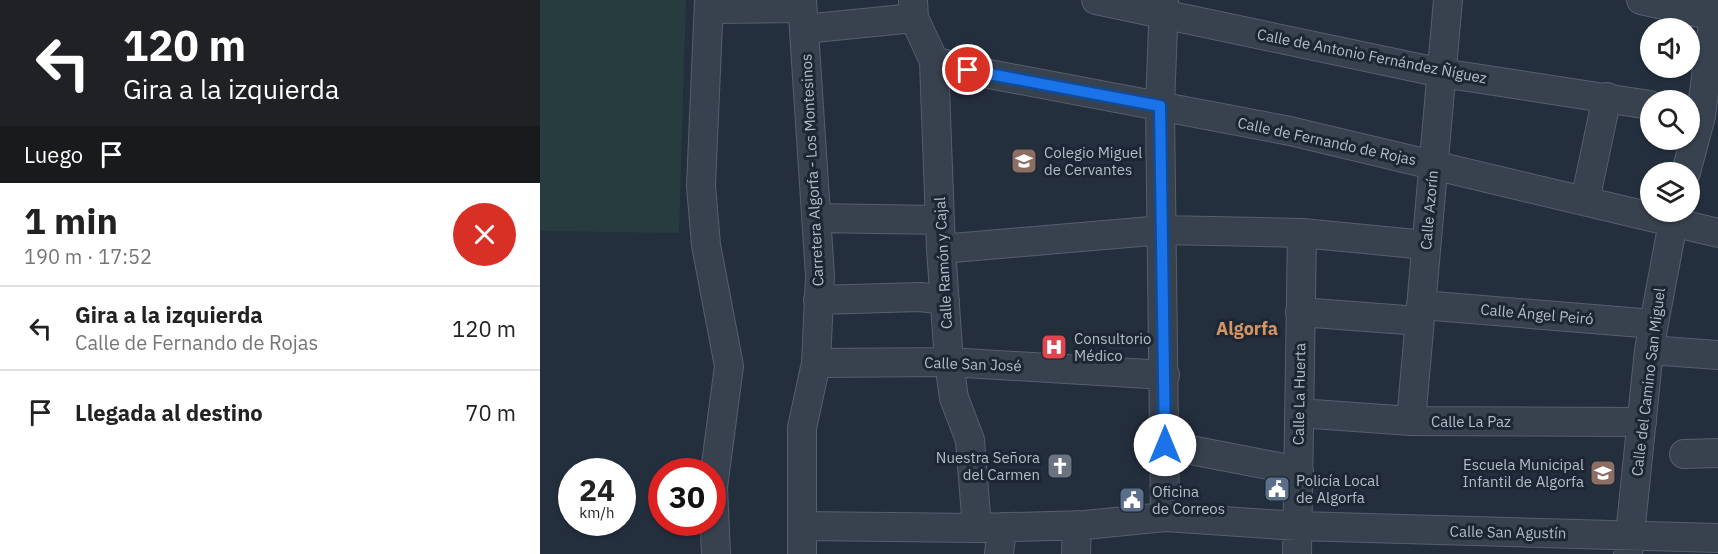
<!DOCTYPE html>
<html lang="es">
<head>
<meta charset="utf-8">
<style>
	body { margin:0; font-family:"IBM Plex Sans",sans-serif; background:#f2f2f2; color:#222; height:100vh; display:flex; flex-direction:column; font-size:22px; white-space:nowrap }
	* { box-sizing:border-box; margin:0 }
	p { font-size:20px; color:#767676 }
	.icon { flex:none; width:33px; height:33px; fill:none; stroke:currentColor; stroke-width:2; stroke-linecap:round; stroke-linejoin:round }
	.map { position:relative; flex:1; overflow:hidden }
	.side { display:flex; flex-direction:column; background:#fff; width:540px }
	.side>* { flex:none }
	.hud { background:#202124; color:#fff; overflow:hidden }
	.controls { position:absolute; left:1100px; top:18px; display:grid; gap:12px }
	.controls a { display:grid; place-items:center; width:60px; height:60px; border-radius:50%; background:#fff; box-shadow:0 2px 4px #0004; font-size:30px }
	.speed { position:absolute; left:18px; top:458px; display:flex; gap:12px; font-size:30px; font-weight:700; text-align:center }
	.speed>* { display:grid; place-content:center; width:78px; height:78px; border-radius:50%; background:#fff; box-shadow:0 2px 4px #0004; line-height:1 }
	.speed small { font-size:15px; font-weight:400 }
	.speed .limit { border:9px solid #d22; background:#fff; color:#111 }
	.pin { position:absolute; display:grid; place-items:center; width:51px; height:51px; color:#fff; margin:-26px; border:3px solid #fff; border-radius:50%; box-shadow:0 2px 6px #0007 }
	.me { position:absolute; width:66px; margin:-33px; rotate:0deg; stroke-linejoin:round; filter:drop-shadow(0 0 4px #0008) }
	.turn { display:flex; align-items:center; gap:21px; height:126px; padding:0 24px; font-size:27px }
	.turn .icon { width:78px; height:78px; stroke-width:2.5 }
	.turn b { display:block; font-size:42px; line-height:51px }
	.then { display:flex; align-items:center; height:57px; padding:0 24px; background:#0003; gap:12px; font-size:22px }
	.round { display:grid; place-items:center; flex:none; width:63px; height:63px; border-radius:32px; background:#f2f2f2 }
	.summary { display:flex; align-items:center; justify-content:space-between; height:102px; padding:0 24px }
	h1 { font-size:36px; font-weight:700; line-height:45px }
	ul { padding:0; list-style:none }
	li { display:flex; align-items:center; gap:18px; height:84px; padding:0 24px; border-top:2px solid #e0e0e0 }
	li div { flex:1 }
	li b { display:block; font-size:22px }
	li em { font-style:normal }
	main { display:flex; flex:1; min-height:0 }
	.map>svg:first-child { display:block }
	.green { fill:#263c3f }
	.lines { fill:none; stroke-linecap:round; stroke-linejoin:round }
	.minor-casing { stroke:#565f6c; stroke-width:30 }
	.minor { stroke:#38414e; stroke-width:28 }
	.route-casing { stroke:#114b97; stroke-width:15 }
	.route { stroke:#1a73e8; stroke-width:10 }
	.labels { text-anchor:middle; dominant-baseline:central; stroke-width:6; stroke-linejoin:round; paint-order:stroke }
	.street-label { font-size:15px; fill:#b4bcc9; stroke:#1d2633 }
	.poi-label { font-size:15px; fill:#b4bcc9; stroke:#1d2633; text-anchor:start }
	.quarter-label { font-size:18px; font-weight:bold; fill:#d59563; stroke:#1d2633 }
</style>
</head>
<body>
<main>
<section class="side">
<div class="hud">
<div class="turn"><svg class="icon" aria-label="left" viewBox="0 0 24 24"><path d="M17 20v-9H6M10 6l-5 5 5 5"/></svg><div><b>120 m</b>Gira a la izquierda</div></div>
<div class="then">Luego<svg class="icon" aria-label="arrive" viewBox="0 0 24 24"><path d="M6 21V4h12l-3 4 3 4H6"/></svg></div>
</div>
<div class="summary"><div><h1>1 min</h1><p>190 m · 17:52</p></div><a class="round" style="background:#d93025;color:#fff"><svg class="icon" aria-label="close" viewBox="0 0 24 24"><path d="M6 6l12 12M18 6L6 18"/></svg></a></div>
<ul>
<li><svg class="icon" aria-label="left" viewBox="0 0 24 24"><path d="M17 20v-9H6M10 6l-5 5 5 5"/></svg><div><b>Gira a la izquierda</b><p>Calle de Fernando de Rojas</p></div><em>120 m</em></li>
<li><svg class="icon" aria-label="arrive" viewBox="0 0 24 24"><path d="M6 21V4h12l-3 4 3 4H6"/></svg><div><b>Llegada al destino</b></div><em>70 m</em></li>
</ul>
</section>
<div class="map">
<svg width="1178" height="554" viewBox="0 0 1178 554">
	<rect width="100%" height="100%" fill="#242f3e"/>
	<path class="green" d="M0,0h146l-7,233 -139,-2z"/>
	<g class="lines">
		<g class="minor-casing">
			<path id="minor" d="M169,0l-8,186 5,59 23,121 -16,121 3,67
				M373,0l1,18 20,43 7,188 8,113 5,36 16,42 7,88
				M556,0l346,73 208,32
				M624,0l-4,106 5,411
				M1101,0l77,17
				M169,9l93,-1
				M264,29l110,-11
				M394,61l34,9 322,61 428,102
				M1146,172l15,-56 15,-116
				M1045,201l22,-104
				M276,218l124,2
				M401,249l222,-19 139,3 124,12
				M278,300l102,-3 25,3
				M881,305l233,19
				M760,312l119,9
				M1109,350l69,5
				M276,363l133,-1 216,13
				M759,413l112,8 231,1
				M871,421l37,-421
				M625,445l134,26
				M1144,454l34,-1
				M262,526l175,2 108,-3 80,-8 133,9 420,12
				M262,554v-126l14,-65 4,-87 -18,-276
				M459,554l3,-27
				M536,554l1,-29
				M757,554l5,-321
				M1088,554l21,-204 26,-138"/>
		</g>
		<use href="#minor" class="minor"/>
	</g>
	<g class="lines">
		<g class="route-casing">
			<path id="route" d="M428,70l192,36 5,339"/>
		</g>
		<use href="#route" class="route"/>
	</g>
	<defs>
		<g id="school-square" transform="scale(1.35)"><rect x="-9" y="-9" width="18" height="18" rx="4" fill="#8d6e63" stroke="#1d2633"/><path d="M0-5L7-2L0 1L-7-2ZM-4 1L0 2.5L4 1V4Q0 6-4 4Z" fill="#fff"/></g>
		<g id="hospital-square" transform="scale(1.35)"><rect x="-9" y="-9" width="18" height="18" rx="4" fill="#e0444e" stroke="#1d2633"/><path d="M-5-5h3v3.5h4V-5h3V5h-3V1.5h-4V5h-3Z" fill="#fff"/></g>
		<g id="church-square" transform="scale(1.35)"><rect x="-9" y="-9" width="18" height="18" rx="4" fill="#6b7280" stroke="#1d2633"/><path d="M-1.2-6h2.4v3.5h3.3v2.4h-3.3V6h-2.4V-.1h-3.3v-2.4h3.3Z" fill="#fff"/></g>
		<g id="civic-square" transform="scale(1.35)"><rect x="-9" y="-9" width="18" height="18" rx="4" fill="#5c6f8a" stroke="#1d2633"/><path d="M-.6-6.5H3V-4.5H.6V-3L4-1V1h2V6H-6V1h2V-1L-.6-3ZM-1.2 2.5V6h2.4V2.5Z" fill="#fff"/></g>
	</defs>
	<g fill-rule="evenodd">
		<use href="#school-square" x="484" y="161"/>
		<use href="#hospital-square" x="514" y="347"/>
		<use href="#church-square" x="520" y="466"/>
		<use href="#school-square" x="1063" y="473"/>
		<use href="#civic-square" x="737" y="489"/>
		<use href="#civic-square" x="592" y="500"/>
	</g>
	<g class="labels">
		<g class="street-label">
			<text transform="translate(832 56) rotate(11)">Calle de Antonio Fernández Ñíguez</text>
			<text transform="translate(787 141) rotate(12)">Calle de Fernando de Rojas</text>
			<text transform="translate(272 170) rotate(-93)">Carretera Algorfa - Los Montesinos</text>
			<text transform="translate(889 210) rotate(-85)">Calle Azorín</text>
			<text transform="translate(403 263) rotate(-93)">Calle Ramón y Cajal</text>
			<text transform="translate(997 314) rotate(5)">Calle Ángel Peiró</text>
			<text transform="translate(433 364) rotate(2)">Calle San José</text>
			<text transform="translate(1108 382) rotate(-83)">Calle del Camino San Miguel</text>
			<text transform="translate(759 394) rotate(-89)">Calle La Huerta</text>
			<text x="931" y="421">Calle La Paz</text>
			<text transform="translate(968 532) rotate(1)">Calle San Agustín</text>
		</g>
		<g class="poi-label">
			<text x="504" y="152">Colegio Miguel<tspan x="504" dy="17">de Cervantes</tspan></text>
			<text x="534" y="338">Consultorio<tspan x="534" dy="17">Médico</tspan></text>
			<text x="500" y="457" text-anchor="end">Nuestra Señora<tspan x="500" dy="17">del Carmen</tspan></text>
			<text x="1044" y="464" text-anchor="end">Escuela Municipal<tspan x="1044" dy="17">Infantil de Algorfa</tspan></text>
			<text x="756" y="480">Policía Local<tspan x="756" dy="17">de Algorfa</tspan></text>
			<text x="612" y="491">Oficina<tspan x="612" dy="17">de Correos</tspan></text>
		</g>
		<g class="quarter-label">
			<text x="707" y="328">Algorfa</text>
		</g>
	</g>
</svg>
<div class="controls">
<a><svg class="icon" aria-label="sound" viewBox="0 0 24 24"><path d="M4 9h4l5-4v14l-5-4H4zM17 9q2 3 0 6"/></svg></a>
<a><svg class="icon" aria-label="search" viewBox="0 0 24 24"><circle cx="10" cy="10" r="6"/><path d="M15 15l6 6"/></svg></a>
<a><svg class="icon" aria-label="layers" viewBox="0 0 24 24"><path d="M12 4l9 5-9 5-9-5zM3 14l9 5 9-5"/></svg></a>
</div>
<div class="speed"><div>24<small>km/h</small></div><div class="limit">30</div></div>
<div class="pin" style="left:428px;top:70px;background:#d93025"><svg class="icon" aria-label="arrive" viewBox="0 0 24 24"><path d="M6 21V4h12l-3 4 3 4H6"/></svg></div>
<svg class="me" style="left:625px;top:445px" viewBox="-20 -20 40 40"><circle r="19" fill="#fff"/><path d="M0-13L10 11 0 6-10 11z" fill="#1a73e8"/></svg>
</div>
</main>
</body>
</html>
